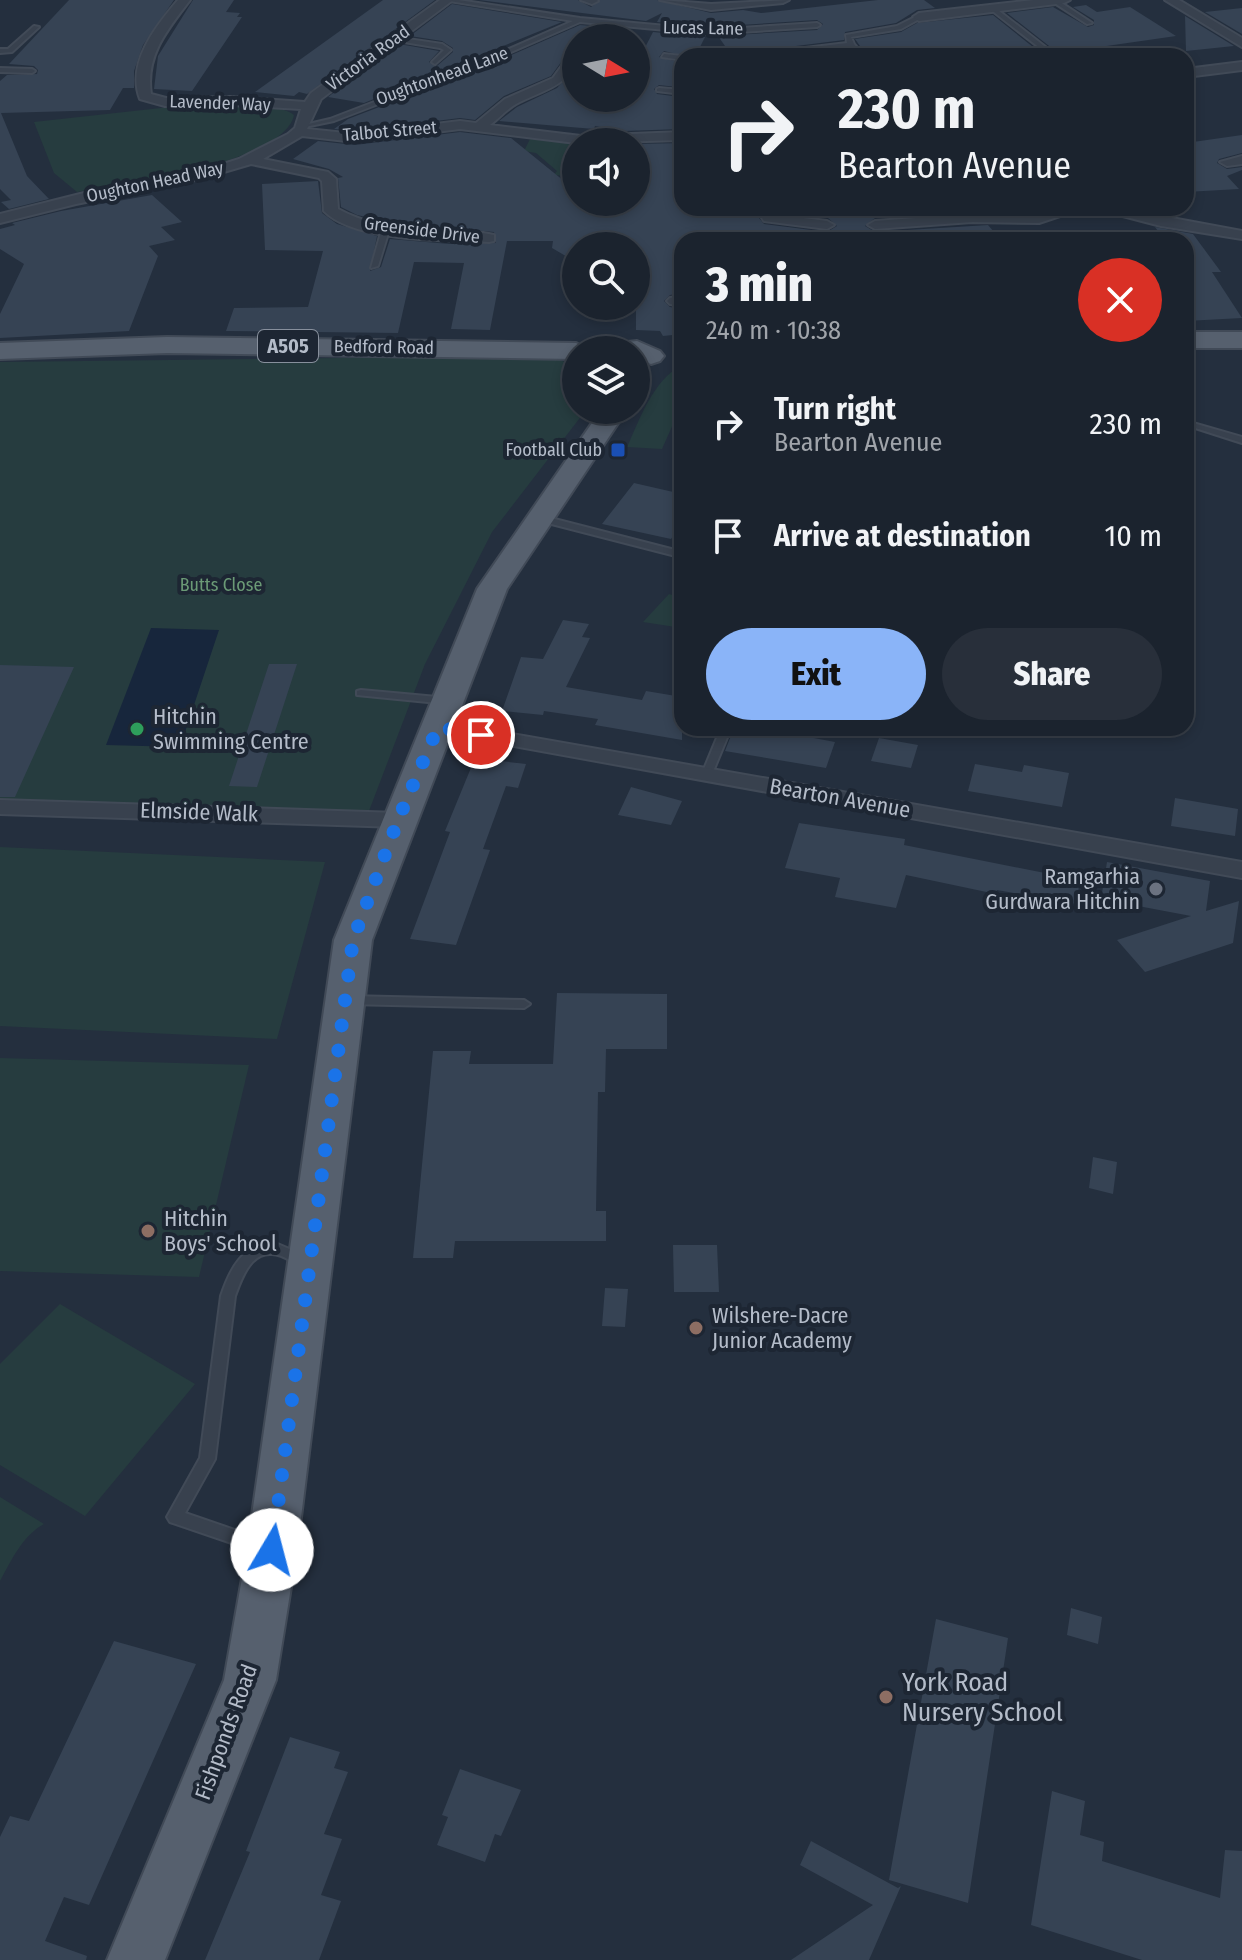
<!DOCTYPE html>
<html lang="en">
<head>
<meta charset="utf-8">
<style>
	body { margin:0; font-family:"Fira Sans Condensed",sans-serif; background:#282f3a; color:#f1f3f6; height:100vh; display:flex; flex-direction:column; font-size:30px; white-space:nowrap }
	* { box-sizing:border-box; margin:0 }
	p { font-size:26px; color:#a0a4aa }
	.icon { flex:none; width:44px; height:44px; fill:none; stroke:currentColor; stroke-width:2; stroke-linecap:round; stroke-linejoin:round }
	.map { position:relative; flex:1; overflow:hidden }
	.panel { position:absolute; left:674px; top:232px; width:520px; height:504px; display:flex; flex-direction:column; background:#1b232e; border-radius:24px; box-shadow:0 4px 12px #0003,0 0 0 2px #39404a }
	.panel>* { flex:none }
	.hud { position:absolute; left:674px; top:48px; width:520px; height:168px; border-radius:24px; box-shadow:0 4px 12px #0003,0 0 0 2px #39404a; background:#1b232e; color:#f1f3f6; overflow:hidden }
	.needle { width:52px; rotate:100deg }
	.tools { position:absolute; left:562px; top:24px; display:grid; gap:16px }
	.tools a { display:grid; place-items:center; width:88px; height:88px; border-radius:50%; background:#1b232e; box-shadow:0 4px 12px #0003,0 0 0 2px #39404a; font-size:40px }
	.pin { position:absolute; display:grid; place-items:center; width:68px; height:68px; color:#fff; margin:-34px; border:4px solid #fff; border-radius:50%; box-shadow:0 2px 8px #0007 }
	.me { position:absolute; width:88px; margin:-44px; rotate:8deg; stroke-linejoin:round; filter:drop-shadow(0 0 6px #0008) }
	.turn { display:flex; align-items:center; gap:28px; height:168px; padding:0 32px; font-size:36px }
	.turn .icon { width:104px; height:104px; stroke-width:2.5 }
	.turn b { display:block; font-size:56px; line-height:68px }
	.round { display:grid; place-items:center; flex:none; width:84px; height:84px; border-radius:42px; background:#282f3a }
	.headline { display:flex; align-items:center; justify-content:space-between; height:136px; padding:0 32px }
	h1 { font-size:48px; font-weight:800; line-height:60px }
	.primary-button { display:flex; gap:16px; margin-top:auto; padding:16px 32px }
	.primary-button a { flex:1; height:92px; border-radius:48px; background:#8ab4f8; color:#111; font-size:32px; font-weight:800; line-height:92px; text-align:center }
	.primary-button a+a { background:#282f3a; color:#f1f3f6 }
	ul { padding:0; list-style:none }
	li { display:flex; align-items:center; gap:24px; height:112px; padding:0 32px }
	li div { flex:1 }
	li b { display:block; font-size:30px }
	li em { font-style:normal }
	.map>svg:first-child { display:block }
	.green { fill:#263c3f }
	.water { fill:#17263c }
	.building { fill:#364354 }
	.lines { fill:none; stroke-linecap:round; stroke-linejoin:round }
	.lane-casing { stroke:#414a57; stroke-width:4 }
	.street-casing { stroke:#414a57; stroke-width:4 }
	.primary-casing { stroke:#414a57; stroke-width:4 }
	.lane { fill:#38414e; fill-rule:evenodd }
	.street { fill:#38414e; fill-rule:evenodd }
	.primary { fill:#56606e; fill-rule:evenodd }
	.route { stroke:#1a73e8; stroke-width:14; stroke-dasharray:0 25.2 }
	.transit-dot { fill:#1a4fb4; stroke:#1d2633; stroke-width:3 }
	.leisure-dot { fill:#2e9e5b; stroke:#1d2633; stroke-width:3 }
	.worship-dot { fill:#6b7280; stroke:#1d2633; stroke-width:3 }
	.education-dot { fill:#8d6e63; stroke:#1d2633; stroke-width:3 }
	.labels { text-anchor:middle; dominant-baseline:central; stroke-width:8; stroke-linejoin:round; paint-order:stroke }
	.far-street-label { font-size:18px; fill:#b4bcc9; stroke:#1d2633 }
	.far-poi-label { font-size:18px; fill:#b4bcc9; stroke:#1d2633; text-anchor:end }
	.far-park-label { font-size:18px; fill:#6b9a76; stroke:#1d2633 }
	.shield { fill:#1d2633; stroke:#878f9c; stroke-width:2 }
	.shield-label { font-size:20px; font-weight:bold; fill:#b4bcc9 }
	.poi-label { font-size:22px; fill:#b4bcc9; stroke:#1d2633; text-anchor:start }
	.street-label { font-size:22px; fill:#b4bcc9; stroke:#1d2633 }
	.near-poi-label { font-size:26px; fill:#b4bcc9; stroke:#1d2633; text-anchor:start }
</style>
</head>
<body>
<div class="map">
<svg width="1242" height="1960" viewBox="0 0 1242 1960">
	<rect width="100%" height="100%" fill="#242f3e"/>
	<path class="green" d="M170,107c26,0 107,-7 124,8 -10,49 -173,69 -217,77l-23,-19 -20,-51z
		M530,139l46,5v33l-22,-2 3,-4 -21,-18 -12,-2z
		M515,356c19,2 45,-1 61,12v42h10l-94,122 -67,132 -56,147 -369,-10v-439z
		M682,365v39l-20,45 -35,-2c13,-28 26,-67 55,-82z
		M669,594l13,4v30l-39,-6z
		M0,847l325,15 -48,177 -277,-13z
		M0,1058l249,7 -50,212 -199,-6z
		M60,1304l135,80 -110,132 -85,-51v-101z
		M0,1497l44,27c-21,11 -33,37 -44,57z"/>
	<path class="water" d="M151,628l68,2 -39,117 -74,-2z"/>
	<path class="building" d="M69,0h105l-31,45 -9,26v17h-11l-13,22 -109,3 26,63 22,23 -40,10 -8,-7 10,-2 -11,-11v-108l7,-6 30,-1 1,-4 -4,-4 -25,-2z
		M193,0h41l-8,12 14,1 -3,4h5l-50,74 -38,-2 4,-33z
		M383,0h52l-128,94 -8,-2 -5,4 -39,-4z
		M479,0h99l13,7 9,-7h57l54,13 32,-3 18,3 117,-13h46l11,8 -18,2 -21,13 -51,9 -1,8 -64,8 -2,5 -46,3 -14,-20 99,-6 6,-6 -6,-4 -108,7 -52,-5 5,-9 -16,8z
		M452,4l110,18 -198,81 -36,-6 71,-53 40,7 -10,11 8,4 16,-14v-4l-11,-7 -32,-5z
		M1086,5l11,7 33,-5 46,29 -118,17 -51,-40 46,-6 35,20 6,-2v-5l-21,-13z
		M1242,8v26l-37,-22z
		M993,15l50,40 -76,1 16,-1 5,-6 -3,-3 -65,5 -6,5h-47l-12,-17 46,-7 16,-9z
		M1185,16l49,30 -48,5z
		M580,25l48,4 -18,9h-34v10l-6,2 -19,26 -47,20 -29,24 -15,-2 -105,13 -21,-2 14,-10 143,-55z
		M653,32l52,5 -8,16 -12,3 -21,-5 -5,6 23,6v11l-5,13 -18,-2 -5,4 3,5 16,2 3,2 -2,4 8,1v26l-58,2 -29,-5 -1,3 -95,-8 18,-14 40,-19 19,-21v31h60v-33z
		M460,132l51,6 53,43 -2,3 14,1v17h60v-58l46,-1v65h84l-7,10 5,6 63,8 10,-6 -9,-8 -43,-5 3,-5h184l3,3 -100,7 -10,8 10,6 113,-7 13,15h-319v53l-12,2 -6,6 6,6 12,2v25l-19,2 -3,-5 -24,-1v-84h-60v16l-24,-14 1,-7h-46l-17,89 -39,-1 13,-66 -50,-1 -16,71 -172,-2 8,-23 74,-1 15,-56 -58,-1 -3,-66 56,-3 4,32 15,11 40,12 -7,35 11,-4 9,-28 60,5 46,-1 -2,-11 -99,-9 -38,-8 -16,-8 -3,-29 5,-1 -14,-8 -36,-10 25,-18 37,4z
		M1242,135v18l-23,6 -2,4 10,6 15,-2v3l-15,6 12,13 -53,3v-49z
		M152,195l30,27 -21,5 14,13 -26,6 9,10 -29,75 -129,7v-24l24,-50 -24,-15v-20l15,-4 -3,-2 49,-12z
		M1155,227l38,7 28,38h-9l30,46 -56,3v-84l-22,2z
		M634,483l48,11v30l-11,15 -69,-15z
		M563,620l26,4 -7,13 8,1 -24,49 76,13 4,-9 36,6v43l-87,-15 3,-6 -54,-8 -1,4 -41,-4 19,-54 22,2z
		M269,664h28l-40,123 -28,-1z
		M0,665l74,2 -59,130h-15z
		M734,728h26l75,14 -9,26 -101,-17z
		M879,738l39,7 -7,23 -40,-7z
		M475,758l51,6 -8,24 -12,-2 -23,63 7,1 -34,95 -46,-6 40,-107 -5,-1z
		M975,764l47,8 2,-7 45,8 -7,34 -94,-16z
		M631,787l51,14 -11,24 -53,-10z
		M1175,798l63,11 -3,27 -64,-10z
		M799,823l106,16 -1,6 176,35 -4,24 -79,-14 -1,4 -90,-19 -10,33 -61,-11 5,-19 -55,-10z
		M1107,862l103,19 -4,30 33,-10 -6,42 -88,29 -28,-32 74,-24 -90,-17z
		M557,993l110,1v55h-61l-1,43h-7l-2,119h10v30h-151l-2,17h-40l20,-207h38l-2,13h84z
		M1093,1157l24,5 -4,32 -24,-6z
		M673,1245h44l2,47h-45z
		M605,1288l23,1 -3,38 -23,-1z
		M1071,1608l31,9 -4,27 -31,-9z
		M936,1619l72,19 -40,265 -79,-23z
		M114,1641l82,23 -107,241 -25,-8 -19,44 42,15 -1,4h-86v-123l10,-21 19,5z
		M290,1737l50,15 -6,16 14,4 -24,62 18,5 -21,56 20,6 -22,59h-114l45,-108 -4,-1z
		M460,1769l61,21 -20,46 -6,-2 -10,28 -48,-17 11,-28 -6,-2z
		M1052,1791l33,10 -5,34 24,7 -2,19 118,37 5,-48 17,1v109h-100l-111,-35z
		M811,1841l87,47 3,-2 -32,74h-78l82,-55 -73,-40z"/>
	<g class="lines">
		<g class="lane-casing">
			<path id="lane" d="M443,0h15l122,18 129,12 108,-7 3,2 -3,2 -108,7 -129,-12 -90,39 -156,60 -34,7v-2l30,-7 156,-60 87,-38z
				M1053,0h4l35,23 -5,1 -34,-22z
				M990,7h4l63,49h-7l-60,-47z
				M919,15l2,3 -20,11 -50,8 3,7 10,12h-6l-9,-10 -66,7 -3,-2 67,-8 -1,-8 51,-9z
				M34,26l5,1 -27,25 -12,1v-4h8z
				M394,37l48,7 9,6 -16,14 -3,-2 12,-12 -4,-2 -48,-8z
				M985,49l-2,3 -66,4 3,-2z
				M664,54l18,2v4l-20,-3z
				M0,68l32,1 3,2 -3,2 -32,-1z
				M659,88l23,2v4l-25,-3v-2z
				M383,225l7,2 -12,39 -7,2z
				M1186,421l56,16v6l-56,-18z
				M539,515l136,35 2,2 -5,3 -136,-35 -2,-2z
				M361,690l87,8 5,3 -5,3 -91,-9v-4z
				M721,728h10l-19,46 -1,2h-8l-1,-2z
				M348,996l176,4 6,4 -6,4 -176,-4 -6,-4z
				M273,1242l35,15 2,4 -2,4 -5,2c-10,-4 -20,-13 -31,-13 -22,-2 -31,26 -37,42l-20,163 -30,54 82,28 2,5 -2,5 -6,2 -91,-31 -3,-5 33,-59 21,-162c9,-27 21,-51 52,-54z"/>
		</g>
		<g class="street-casing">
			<path id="street" d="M178,0h12c-22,29 -45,55 -39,94l15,4 65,-1 74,5 6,-9 129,-93h13l-132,99 -14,30 48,5 105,-13 16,2 29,-24 48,-21 19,-26 4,-1c0,35 -35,39 -60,53 -9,5 -17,14 -26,21l91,11 101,-4v8l-106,3 -116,-14 -105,13 -53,-6 -39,23 65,13 8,7 2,30c48,27 105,15 156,26v6l-5,1c-42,-2 -134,0 -165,-31l-2,-30 -3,-3 -68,-14 -51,15 -124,25 -76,19v-9l88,-22 110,-20 41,-13 49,-25 7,-6 6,-19 -70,-4 -66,1 -25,-7c-14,-36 16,-73 38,-99z
				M581,0h16l1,1 -6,3z
				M660,0l51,4 78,-4 -6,3 -72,7z
				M1034,0h36l-6,3 -145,18 -6,-4 6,-4z
				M1165,0h14l63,38v9z
				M1242,62v8l-56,7v-8z
				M1242,156v8l-15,2 -7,-4z
				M770,208h15l-6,7 48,6 7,4 -7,4 -63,-8 -2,-3z
				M1062,208h22l-45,15 -67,-1 -97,7 -7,-4 7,-4 97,-7 66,1z
				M1092,208h26l124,23v8l-81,-13z
				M682,296v10l-12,-2 -3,-3 3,-3z
				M438,721l804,141v16l-811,-147 -3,-4 3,-4z
				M0,800l398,13 8,2 3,5 -3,5 -8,2 -398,-13z"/>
		</g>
		<g class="primary-casing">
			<path id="primary" d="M1186,332h56v16h-56z
				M167,337l409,6 12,7h-12v9l-409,-6 -167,6v-16z
				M637,341l23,10 4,5 -4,5 -9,3 -15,-6v-8h-40l4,-5z
				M601,410h26l-120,179 -135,351 -75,610 -21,130 -111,280h-58l117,-280 23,-130 87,-610 143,-351z"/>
		</g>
		<use href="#lane" class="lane"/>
		<use href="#street" class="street"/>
		<use href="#primary" class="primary"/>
	</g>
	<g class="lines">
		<path class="route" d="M272,1550l81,-610 45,-120 40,-93 43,8"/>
	</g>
	<rect class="transit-dot" x="610" y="442" width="16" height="16" rx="4"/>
	<circle class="leisure-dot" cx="137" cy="729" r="8"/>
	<circle class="worship-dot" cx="1156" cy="889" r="8"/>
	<g class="education-dot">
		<circle cx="148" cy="1231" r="8"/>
		<circle cx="696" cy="1328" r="8"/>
		<circle cx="886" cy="1697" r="8"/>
	</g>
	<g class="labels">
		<g class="far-street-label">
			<text transform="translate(703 28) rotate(1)">Lucas Lane</text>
			<text transform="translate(368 58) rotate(-36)">Victoria Road</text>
			<text transform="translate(442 76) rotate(-20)">Oughtonhead Lane</text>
			<text transform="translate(220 103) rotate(2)">Lavender Way</text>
			<text transform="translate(390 131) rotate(-5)">Talbot Street</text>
			<text transform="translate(155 182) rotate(-12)">Oughton Head Way</text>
			<text transform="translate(422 230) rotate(7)">Greenside Drive</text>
			<text transform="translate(384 347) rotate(1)">Bedford Road</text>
		</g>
		<g class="far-poi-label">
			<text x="602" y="450">Football Club</text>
		</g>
		<g class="far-park-label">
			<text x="221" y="585">Butts Close</text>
		</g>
		<rect class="shield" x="258" y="330" width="60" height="32" rx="6"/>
		<g class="shield-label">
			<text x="288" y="346">A505</text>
		</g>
		<g class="poi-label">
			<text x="153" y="716">Hitchin<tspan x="153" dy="25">Swimming Centre</tspan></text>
			<text x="1140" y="876" text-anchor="end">Ramgarhia<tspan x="1140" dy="25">Gurdwara Hitchin</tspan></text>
			<text x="164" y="1218">Hitchin<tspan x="164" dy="25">Boys' School</tspan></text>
			<text x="712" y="1315">Wilshere-Dacre<tspan x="712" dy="25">Junior Academy</tspan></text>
		</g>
		<g class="street-label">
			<text transform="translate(840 798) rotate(10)">Bearton Avenue</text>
			<text transform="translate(199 812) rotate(2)">Elmside Walk</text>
			<text transform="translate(226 1732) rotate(-70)">Fishponds Road</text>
		</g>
		<g class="near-poi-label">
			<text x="902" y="1682">York Road<tspan x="902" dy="30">Nursery School</tspan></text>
		</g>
	</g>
</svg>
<div class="tools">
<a><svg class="needle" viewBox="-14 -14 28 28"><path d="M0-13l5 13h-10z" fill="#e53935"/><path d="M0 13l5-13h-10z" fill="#a0a4aa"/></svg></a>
<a><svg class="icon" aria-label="sound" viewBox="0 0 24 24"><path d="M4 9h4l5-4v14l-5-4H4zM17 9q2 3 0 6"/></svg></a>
<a><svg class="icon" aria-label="search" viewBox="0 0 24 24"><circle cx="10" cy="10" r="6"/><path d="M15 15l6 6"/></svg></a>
<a><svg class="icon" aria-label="layers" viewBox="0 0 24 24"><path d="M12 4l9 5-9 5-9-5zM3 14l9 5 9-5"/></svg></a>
</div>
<div class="pin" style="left:481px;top:735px;background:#d93025"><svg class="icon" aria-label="arrive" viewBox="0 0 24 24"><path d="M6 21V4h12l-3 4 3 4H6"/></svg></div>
<svg class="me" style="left:272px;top:1550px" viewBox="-20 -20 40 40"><circle r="19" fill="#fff"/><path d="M0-13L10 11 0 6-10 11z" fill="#1a73e8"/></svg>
<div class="hud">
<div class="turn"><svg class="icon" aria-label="right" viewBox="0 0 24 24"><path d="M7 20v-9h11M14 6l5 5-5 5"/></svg><div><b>230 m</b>Bearton Avenue</div></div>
</div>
<section class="panel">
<div class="headline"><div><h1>3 min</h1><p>240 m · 10:38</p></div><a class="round" style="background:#d93025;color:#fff"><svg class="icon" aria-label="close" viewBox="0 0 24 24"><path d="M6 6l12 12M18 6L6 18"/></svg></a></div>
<ul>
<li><svg class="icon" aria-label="right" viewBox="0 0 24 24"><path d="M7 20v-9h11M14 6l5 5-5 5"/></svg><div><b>Turn right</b><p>Bearton Avenue</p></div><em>230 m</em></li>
<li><svg class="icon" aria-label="arrive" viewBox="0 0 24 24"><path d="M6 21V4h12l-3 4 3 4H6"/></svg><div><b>Arrive at destination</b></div><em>10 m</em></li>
</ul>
<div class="primary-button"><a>Exit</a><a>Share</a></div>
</section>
</div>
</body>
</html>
